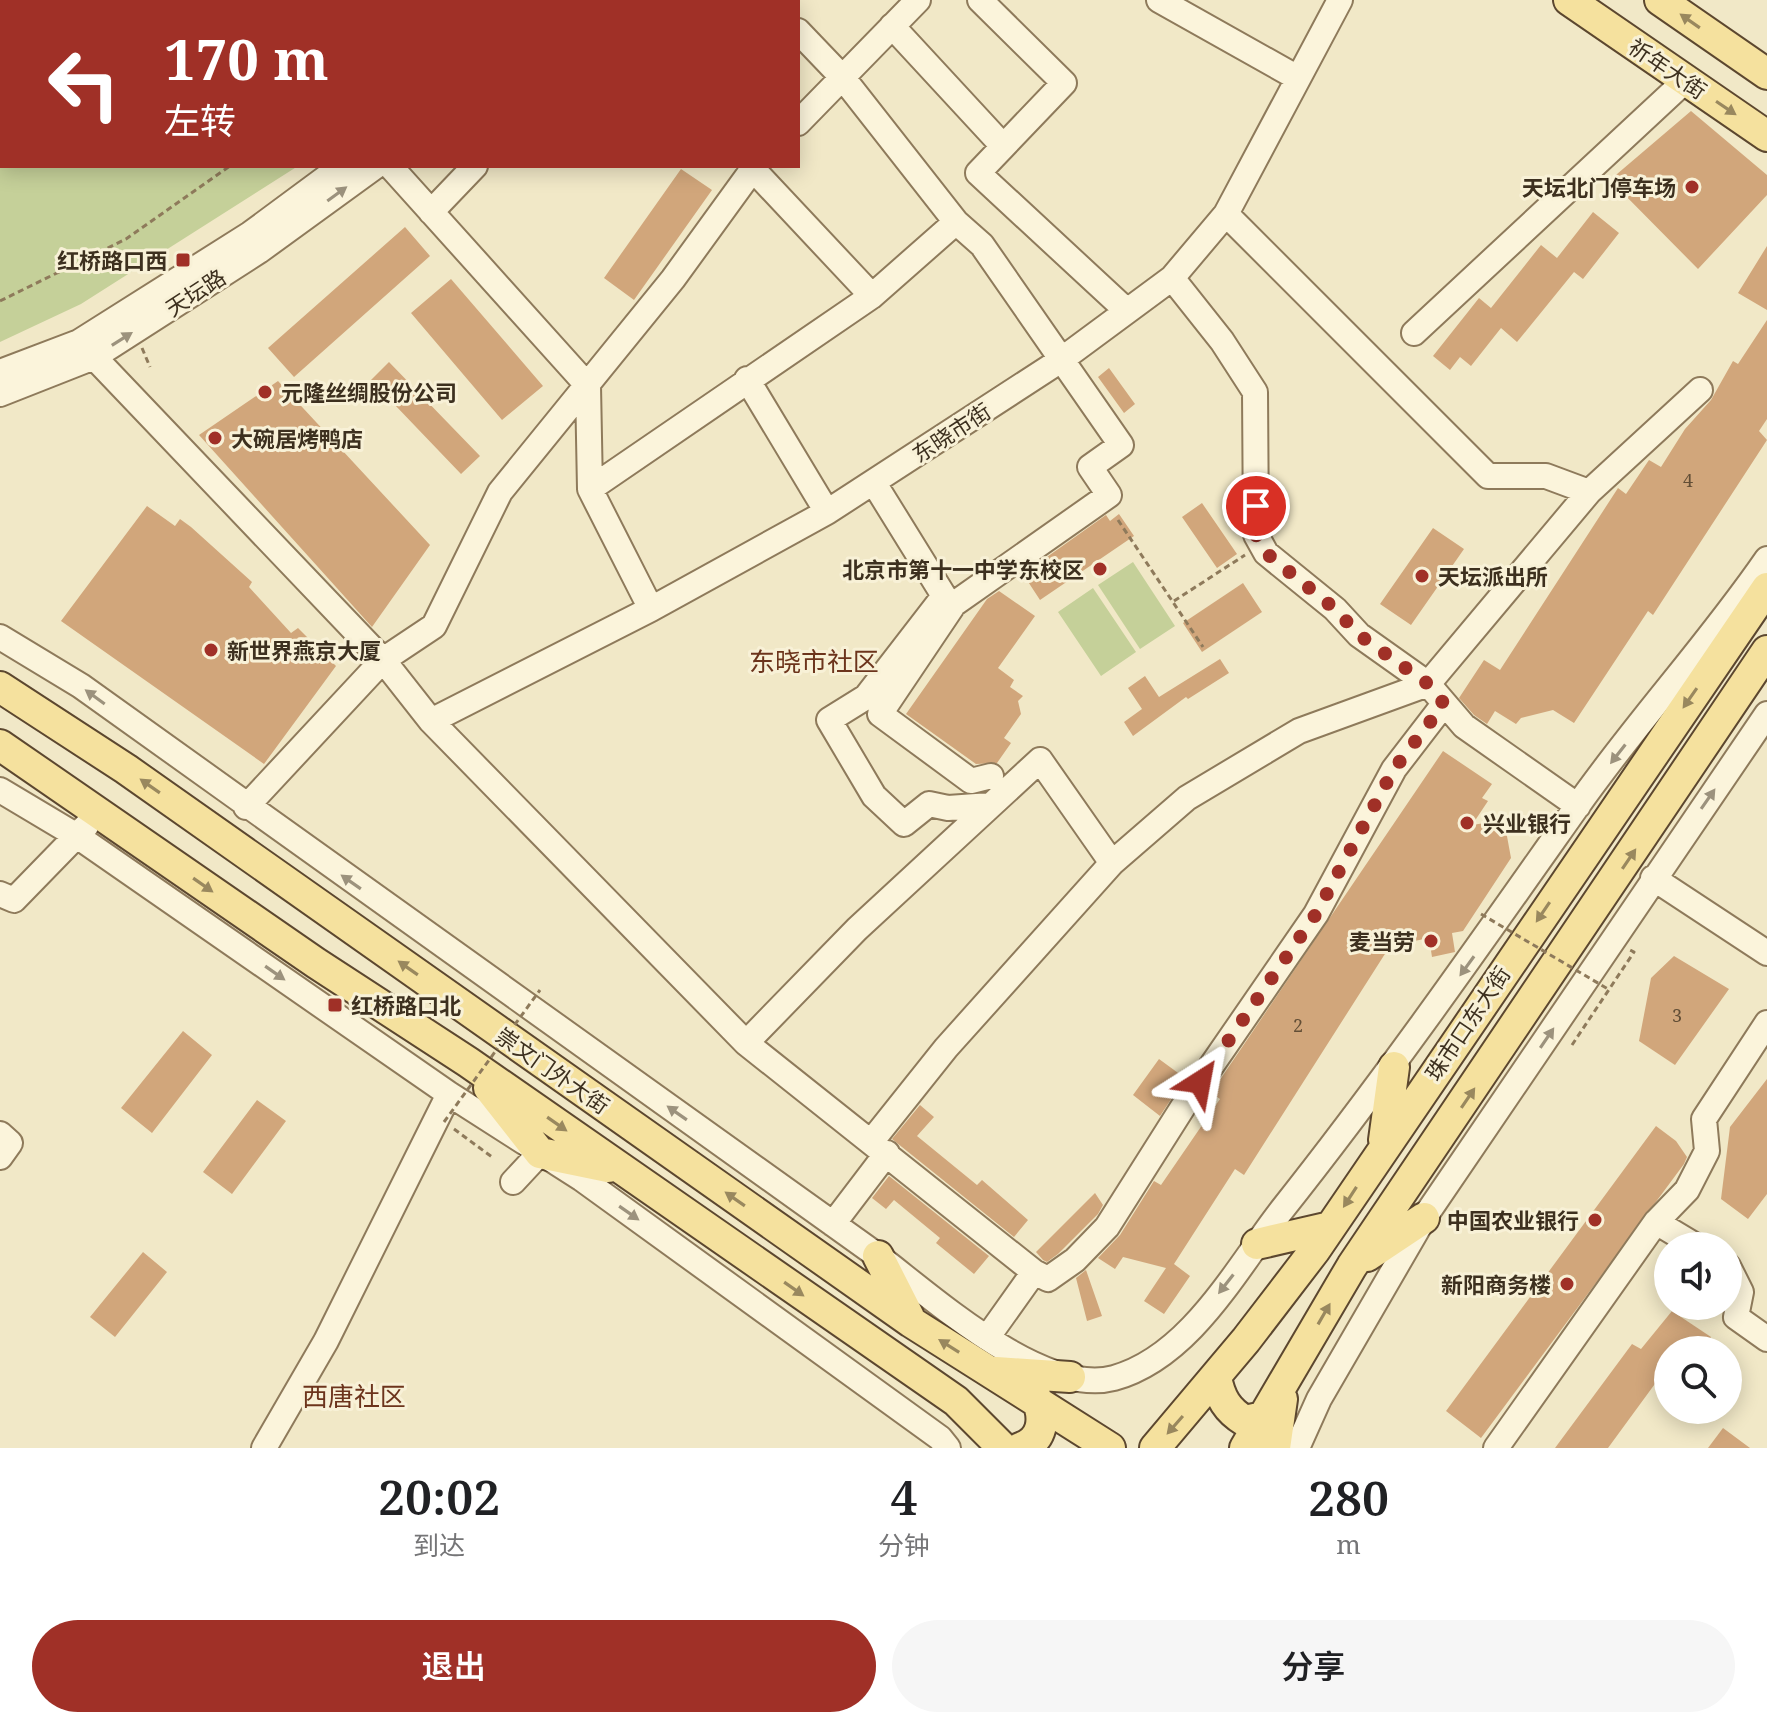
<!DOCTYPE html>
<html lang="zh">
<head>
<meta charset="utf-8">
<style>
	body { margin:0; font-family:"Noto Serif","Noto Sans SC",serif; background:#f6f6f6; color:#202124; height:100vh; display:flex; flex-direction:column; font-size:30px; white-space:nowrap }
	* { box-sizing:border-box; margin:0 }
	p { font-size:26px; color:#757577 }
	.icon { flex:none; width:44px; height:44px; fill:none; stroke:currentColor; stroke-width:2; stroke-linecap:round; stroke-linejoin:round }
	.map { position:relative; height:1448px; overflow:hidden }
	.details { display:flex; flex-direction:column; background:#fff; flex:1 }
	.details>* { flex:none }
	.hud { position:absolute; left:0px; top:0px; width:800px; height:168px; box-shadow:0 4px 20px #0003; background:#a03027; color:#fff; overflow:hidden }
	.controls { position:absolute; left:1654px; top:1232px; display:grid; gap:16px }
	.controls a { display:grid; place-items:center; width:88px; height:88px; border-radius:50%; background:#fff; box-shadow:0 4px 20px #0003; font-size:40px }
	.pin { position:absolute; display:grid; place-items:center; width:68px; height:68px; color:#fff; margin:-34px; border:4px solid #fff; border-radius:50%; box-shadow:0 2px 8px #0007 }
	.me { position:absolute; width:88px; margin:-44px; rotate:34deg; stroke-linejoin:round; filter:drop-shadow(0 0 6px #0008) }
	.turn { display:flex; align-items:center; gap:28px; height:168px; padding:0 32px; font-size:36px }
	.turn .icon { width:104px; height:104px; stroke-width:2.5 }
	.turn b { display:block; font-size:56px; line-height:68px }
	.eta { display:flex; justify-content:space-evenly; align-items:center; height:136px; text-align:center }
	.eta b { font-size:48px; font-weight:600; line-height:56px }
	.primary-button { display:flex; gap:16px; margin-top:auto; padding:16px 32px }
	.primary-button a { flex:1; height:92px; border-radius:48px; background:#a03027; color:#fff; font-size:32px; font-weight:600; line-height:92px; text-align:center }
	.primary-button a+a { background:#f6f6f6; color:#202124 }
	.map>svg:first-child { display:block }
	.green { fill:#c5d099 }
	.building { fill:#d1a67b }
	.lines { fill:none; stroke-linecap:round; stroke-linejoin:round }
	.minor-casing { stroke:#8e7a5b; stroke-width:28 }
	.major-casing { stroke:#5c472f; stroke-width:34 }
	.path { stroke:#8e7a5b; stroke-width:3; stroke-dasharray:6 4; stroke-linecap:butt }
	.minor { stroke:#fbf4db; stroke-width:24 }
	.major { stroke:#f5e19e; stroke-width:30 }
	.path-bridge { stroke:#8e7a5b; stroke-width:3; stroke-dasharray:6 4; stroke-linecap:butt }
	.oneway { fill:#99885e }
	.oneway2 { fill:#9c927d }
	.route { stroke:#a03027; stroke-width:14; stroke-dasharray:0 25.2 }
	.poi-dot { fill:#a03027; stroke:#f8f1d7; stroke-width:3 }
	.labels { text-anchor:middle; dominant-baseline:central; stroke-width:6; stroke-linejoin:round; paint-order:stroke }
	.number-label { font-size:18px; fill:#624e36 }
	.street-label { font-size:22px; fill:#3d301f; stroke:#f8f1d7 }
	.poi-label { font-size:22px; font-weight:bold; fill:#3d301f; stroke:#f8f1d7; text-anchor:end }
	.quarter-label { font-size:26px; fill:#6c341c; stroke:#f8f1d7 }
</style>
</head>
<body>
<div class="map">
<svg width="1767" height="1448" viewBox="0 0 1767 1448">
	<rect width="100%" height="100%" fill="#f1e8c7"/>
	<path class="green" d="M0,0h465l-463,2v164h296l-217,138 -81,38z
		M1133,562l42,64 -35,23 -42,-64z
		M1093,588l43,64 -35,24 -43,-64z"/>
	<path class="building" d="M1691,111l76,64v20l-69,74 -88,-89z
		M681,169l31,21 -78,110 -30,-22z
		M1593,212l26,21 -36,46 -9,-7 -57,70 -16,-14 -30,38 -11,-9 -10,13 -17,-14 46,-58 12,10 50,-63 16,13z
		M405,227l25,29 -136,121 -26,-29z
		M1767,246v64l-29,-17z
		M451,279l92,107 -41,34 -91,-107z
		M1767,320v99l-8,12 8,9 -114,175 -5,-4 -74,112 -21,-13 -32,8 -5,6 -21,-13 -8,13 -13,-9 -15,-17 25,-38 16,10 118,-182 8,6 23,-34 12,7 24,-38 26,-29 22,-39 5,3z
		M389,362l91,94 -19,18 -90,-94z
		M1109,368l26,36 -11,9 -26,-36z
		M278,381l152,164 -58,82 -173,-192z
		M1202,503l35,51 -20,14 -35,-51z
		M147,506l28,20 5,-7 11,8 61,55 -3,5 42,46 7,-5 38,38 -72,98 -203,-143z
		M1119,514l15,22 -94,64 -17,-26 83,-59 4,6z
		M1433,528l31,21 -53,76 -31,-21z
		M1243,583l19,29 -60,40 -19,-29z
		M999,591l36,25 -37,52 16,12 -4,7 13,9 -5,5 3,13 -17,24 7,5 -14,20 -21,1 -70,-50 81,-115z
		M1220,659l9,14 -41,26 -2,-2 -53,39 -9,-14 18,-13 -14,-21 17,-12 14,21z
		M1443,751l49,33 -10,14 6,3 -16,24 32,-5 7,38 -48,73 -11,2 3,19 -23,5 -3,-19 -39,8 -146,229 -9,-6 -61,95 16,12 -26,38 -20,-13 22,-33 -43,-11 -8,12 -17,-11 22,-23 34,-54 7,4 59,-86 -9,-6z
		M1674,956l55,33 -54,76 -36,-24 12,-63z
		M183,1031l29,24 -60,78 -31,-25z
		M1159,1059l26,19 -25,38 -27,-21z
		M1767,1079v115l-19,25 -27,-20 9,-72z
		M257,1100l29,21 -54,73 -29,-22z
		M920,1105l14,12 -17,19 60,49 5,-5 46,40 -14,17 -122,-98z
		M1656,1126l20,15 11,16 -3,7 -203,274 -35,-27z
		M889,1176l100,80 -15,18 -38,-31 4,-5 -46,-38 -8,9 -14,-11z
		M1095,1193l8,12 -5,9 -40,40 -11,8 -4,-2 -7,-8z
		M143,1252l24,20 -52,65 -25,-20z
		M1086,1270l16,46 -15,5 -11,-43z
		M1672,1311l39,26 -9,13h-34v16l-60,82h-53l77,-104 9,5z
		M1723,1428l27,20h-42z"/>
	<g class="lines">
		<g class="minor-casing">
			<path id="minor" d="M768,0l2,2
				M980,0l84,83 -86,90 149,138
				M1159,0l137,77
				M501,2l1,-2
				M526,2l2,-2
				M634,2l2,-2
				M892,26l110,119
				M798,31l45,47 113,144 26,23 139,200 -31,22 19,28 -155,109 -74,110 91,67 20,-5
				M798,123l120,-123
				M390,166l198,220 2,103 61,120
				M750,166l122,130
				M431,212l44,-46
				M1172,278l50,63 33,51 1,143 10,18 69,56 24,26 69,49 36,42 114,80
				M1414,333l272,-253
				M94,357l289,303 48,61 315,322 288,229 -47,66
				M0,372l79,-30 171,-108 92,-68
				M747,379l80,133
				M0,394l94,-37 165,-106 117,-85
				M874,483l70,113 -78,101 -37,23 45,76 30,28 25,-20 19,4 43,-3
				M590,489l282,-193 84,-74
				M1589,492l111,-102
				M0,637l81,49 797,570c54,41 164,141 236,122 76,-21 122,-109 167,-167 104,-131 199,-267 295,-403 60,-86 132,-163 191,-249
				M431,721l220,-112 176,-97 234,-152 111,-82 54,-64 114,-214
				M0,790l77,46 372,258 133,85 358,259 8,10
				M246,807l137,-147 51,-34 66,-134 173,-213 82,-113
				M1653,878l114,75
				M0,894l14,6 72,-74
				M746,1043l111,-114 183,-169 72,103
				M0,1134l10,9 -10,14
				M871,1142l75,-94 166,-185 75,-65 112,-67 129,-47 161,-192 -43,-16h-58l-262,-262
				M513,1182l27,-29
				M1656,1222l40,24
				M833,1224l54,-71
				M1728,1266l13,26 -5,25 31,22
				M1034,1272l14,7 27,-19 32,-33 76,-120 133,-193 78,-145 50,-65
				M264,1448l62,-107 123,-247
				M1297,1448l22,-49 105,-181 343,-504
				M1496,1448l160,-226 31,-32 20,-39 -3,-32 63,-96"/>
		</g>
		<g class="major-casing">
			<path id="major" d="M1569,0l198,136
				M1660,0l107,74
				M0,687l126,82 785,553 199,126
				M0,745l316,218 152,99 488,339 47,47
				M489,1088l51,65 68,14
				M1384,1140l10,-73
				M1257,1244l73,-17
				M878,1256l31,61
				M1367,1256l57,-38
				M996,1372l74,5
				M1216,1377c4,21 11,33 29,44l19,-4
				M1020,1448c23,-7 26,-30 16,-50
				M1155,1448l91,-108 69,-90 452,-662
				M1245,1448l107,-182 415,-615
				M1275,1448l7,-49"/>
		</g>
		<path class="path" d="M178,0l1,2
			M292,2l3,-2
			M413,2l2,-2
			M0,301l126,-62 104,-73
			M142,348l8,19
			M1118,520l85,127
			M1174,601l71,-46
			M1572,1045l62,-93 -4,-2
			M454,1129l38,28"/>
		<use href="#minor" class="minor"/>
		<use href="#major" class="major"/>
		<path class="path-bridge" d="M1481,914l127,75
			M444,1122l96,-132"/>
	</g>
	<defs><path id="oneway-solid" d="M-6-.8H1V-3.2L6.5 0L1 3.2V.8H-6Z" transform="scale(2)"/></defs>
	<g class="oneway">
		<use href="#oneway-solid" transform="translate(1690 21) rotate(-145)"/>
		<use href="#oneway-solid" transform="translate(1726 108) rotate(34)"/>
		<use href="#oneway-solid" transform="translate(1690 698) rotate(125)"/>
		<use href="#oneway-solid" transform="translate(150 786) rotate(-145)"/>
		<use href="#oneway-solid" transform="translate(1629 859) rotate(-56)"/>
		<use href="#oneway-solid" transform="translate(203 885) rotate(35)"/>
		<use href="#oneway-solid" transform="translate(1543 912) rotate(124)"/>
		<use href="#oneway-solid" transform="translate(408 968) rotate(-145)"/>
		<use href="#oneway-solid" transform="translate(1468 1098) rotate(-56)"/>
		<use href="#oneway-solid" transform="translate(557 1124) rotate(35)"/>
		<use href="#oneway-solid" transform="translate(1350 1197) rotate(123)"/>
		<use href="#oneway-solid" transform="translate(735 1199) rotate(-145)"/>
		<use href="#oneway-solid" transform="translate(794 1289) rotate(35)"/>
		<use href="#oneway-solid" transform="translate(1324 1314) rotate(-60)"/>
		<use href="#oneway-solid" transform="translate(949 1346) rotate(-148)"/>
		<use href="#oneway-solid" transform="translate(1175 1425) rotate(131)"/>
	</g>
	<g class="oneway2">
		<use href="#oneway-solid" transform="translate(337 194) rotate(-36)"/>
		<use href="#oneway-solid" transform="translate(122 339) rotate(-32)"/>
		<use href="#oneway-solid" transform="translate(95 697) rotate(-144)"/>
		<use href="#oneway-solid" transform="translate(1618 754) rotate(128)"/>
		<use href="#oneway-solid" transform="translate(1708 799) rotate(-55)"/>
		<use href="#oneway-solid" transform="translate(351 882) rotate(-145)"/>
		<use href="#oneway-solid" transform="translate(1467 966) rotate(126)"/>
		<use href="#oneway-solid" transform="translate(275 973) rotate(35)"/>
		<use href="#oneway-solid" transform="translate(1547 1038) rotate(-56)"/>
		<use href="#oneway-solid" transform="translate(677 1113) rotate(-145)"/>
		<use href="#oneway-solid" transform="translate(629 1213) rotate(35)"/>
		<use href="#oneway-solid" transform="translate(1226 1284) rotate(128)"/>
	</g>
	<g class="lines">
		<path class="route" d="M1200,1082l116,-168 78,-145 50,-65 -16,-20 -69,-49 -24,-26 -69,-56 -10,-18v-29"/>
	</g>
	<g class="poi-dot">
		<circle cx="1692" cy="187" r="8"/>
		<rect x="175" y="252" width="16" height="16" rx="4"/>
		<circle cx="265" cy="392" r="8"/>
		<circle cx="215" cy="438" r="8"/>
		<circle cx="1100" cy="569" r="8"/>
		<circle cx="1422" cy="576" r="8"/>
		<circle cx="211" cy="650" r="8"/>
		<circle cx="1467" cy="823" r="8"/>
		<circle cx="1431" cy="941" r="8"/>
		<rect x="327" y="997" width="16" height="16" rx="4"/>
		<circle cx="1595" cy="1220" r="8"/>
		<circle cx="1567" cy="1284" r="8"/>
	</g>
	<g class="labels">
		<g class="number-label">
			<text x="1688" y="480">4</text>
			<text x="1677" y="1015">3</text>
			<text x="1298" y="1025">2</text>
		</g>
		<g class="street-label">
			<text transform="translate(1668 68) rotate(34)">祈年大街</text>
			<text transform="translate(195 292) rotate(-33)">天坛路</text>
			<text transform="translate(951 432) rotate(-33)">东晓市街</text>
			<text transform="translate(1467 1023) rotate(-56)">珠市口东大街</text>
			<text transform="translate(553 1070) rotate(35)">崇文门外大街</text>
		</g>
		<g class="poi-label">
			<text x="1676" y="187">天坛北门停车场</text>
			<text x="167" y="260">红桥路口西</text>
			<text x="281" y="392" text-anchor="start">元隆丝绸股份公司</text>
			<text x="231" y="438" text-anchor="start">大碗居烤鸭店</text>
			<text x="1084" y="569">北京市第十一中学东校区</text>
			<text x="1438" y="576" text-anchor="start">天坛派出所</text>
			<text x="227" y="650" text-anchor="start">新世界燕京大厦</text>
			<text x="1483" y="823" text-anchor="start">兴业银行</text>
			<text x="1415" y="941">麦当劳</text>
			<text x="351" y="1005" text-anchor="start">红桥路口北</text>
			<text x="1579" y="1220">中国农业银行</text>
			<text x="1551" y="1284">新阳商务楼</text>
		</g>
		<g class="quarter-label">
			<text x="814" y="661">东晓市社区</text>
			<text x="354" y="1396">西唐社区</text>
		</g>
	</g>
</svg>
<div class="controls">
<a><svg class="icon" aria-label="sound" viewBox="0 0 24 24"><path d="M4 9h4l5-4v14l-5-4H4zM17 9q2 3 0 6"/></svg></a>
<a><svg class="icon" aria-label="search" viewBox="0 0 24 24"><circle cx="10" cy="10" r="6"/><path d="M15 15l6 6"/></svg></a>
</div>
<div class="pin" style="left:1256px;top:506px;background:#d93025"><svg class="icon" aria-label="arrive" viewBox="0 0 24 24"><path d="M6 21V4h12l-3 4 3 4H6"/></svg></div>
<svg class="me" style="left:1200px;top:1082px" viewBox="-20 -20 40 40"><path d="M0-17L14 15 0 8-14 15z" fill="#a03027" stroke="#fff" stroke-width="4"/></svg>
<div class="hud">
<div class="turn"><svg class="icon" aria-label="left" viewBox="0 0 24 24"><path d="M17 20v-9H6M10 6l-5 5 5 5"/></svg><div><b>170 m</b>左转</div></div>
</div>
</div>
<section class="details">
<div class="eta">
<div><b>20:02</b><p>到达</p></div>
<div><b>4</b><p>分钟</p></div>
<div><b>280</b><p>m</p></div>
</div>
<div class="primary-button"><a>退出</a><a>分享</a></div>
</section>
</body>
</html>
